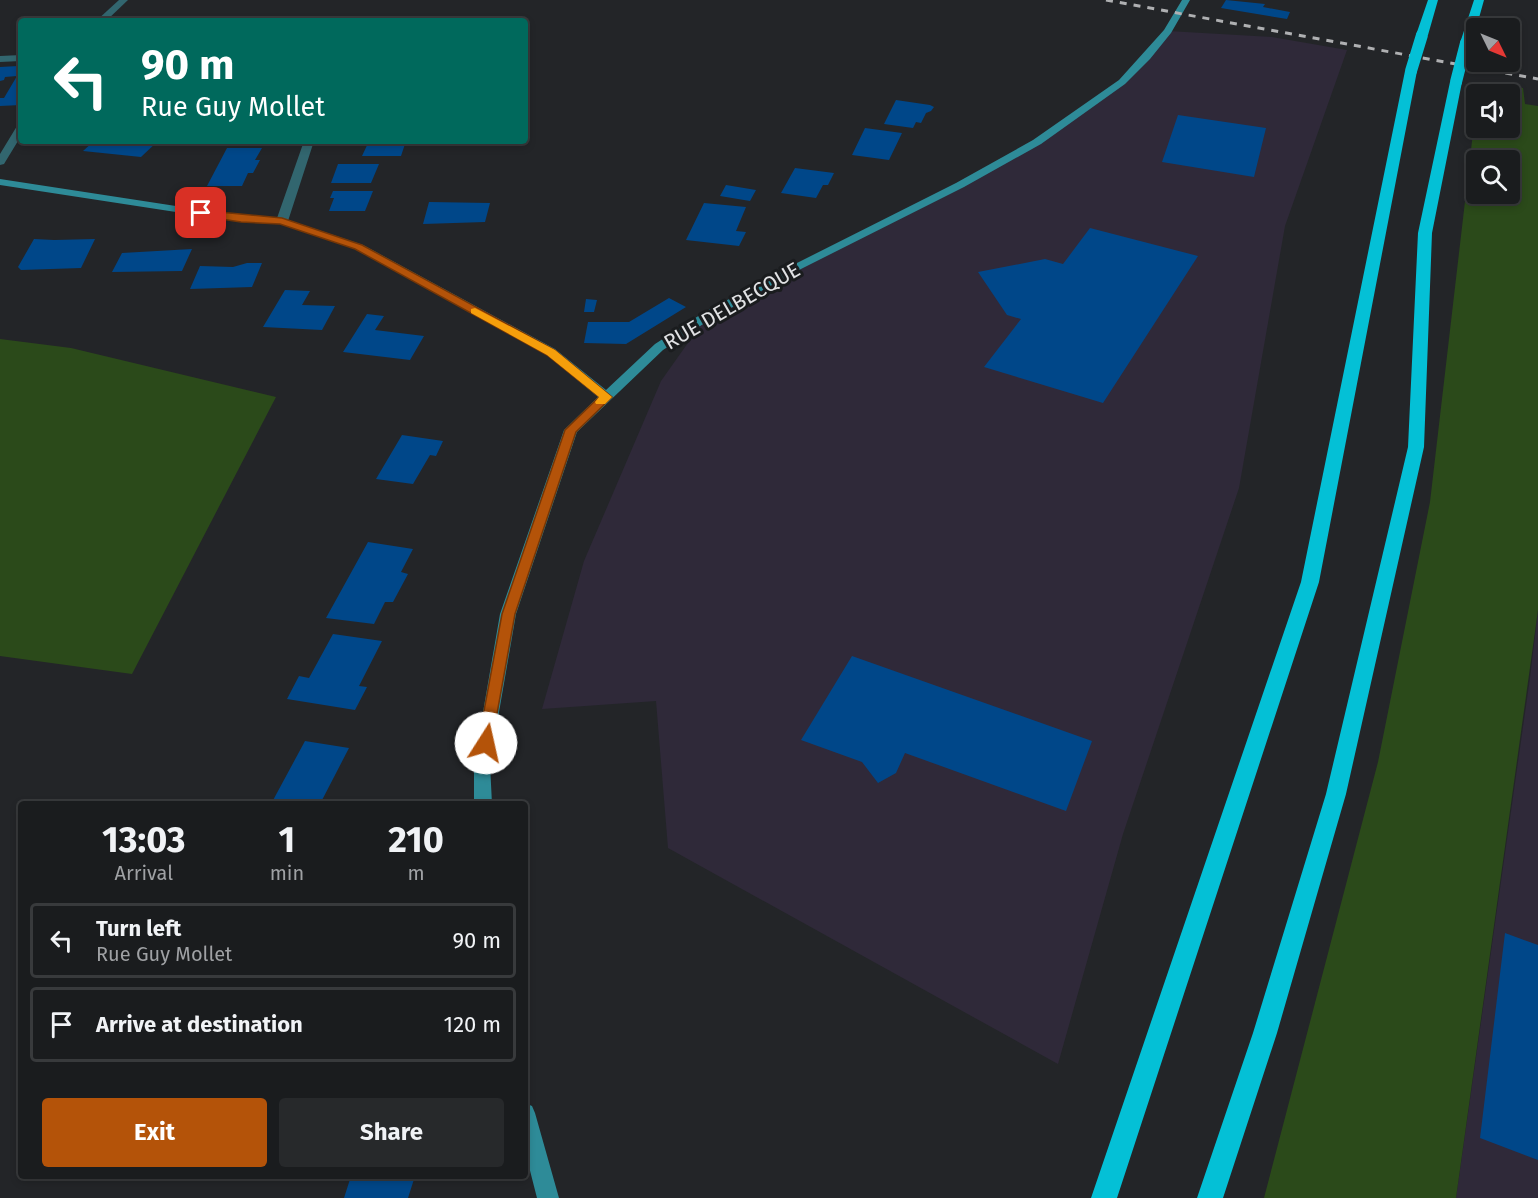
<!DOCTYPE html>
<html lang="en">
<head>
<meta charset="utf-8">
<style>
	body { margin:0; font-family:"Fira Sans",sans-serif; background:#27292b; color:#f1f3f6; height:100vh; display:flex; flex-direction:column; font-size:22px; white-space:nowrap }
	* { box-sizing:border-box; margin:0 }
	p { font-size:20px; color:#9fa1a4 }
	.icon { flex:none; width:33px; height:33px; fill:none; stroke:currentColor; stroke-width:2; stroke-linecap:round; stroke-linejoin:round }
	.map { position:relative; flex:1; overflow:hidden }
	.sheet { position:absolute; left:18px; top:801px; width:510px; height:378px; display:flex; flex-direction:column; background:#1a1c1e; border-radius:6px; box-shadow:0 3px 9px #0003,0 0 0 2px #383a3c }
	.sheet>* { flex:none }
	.hud { position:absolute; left:18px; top:18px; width:510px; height:126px; border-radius:6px; box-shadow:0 3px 9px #0003,0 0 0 2px #383a3c; background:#00695c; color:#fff; overflow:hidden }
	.needle { width:39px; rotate:133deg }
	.buttons { position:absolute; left:1466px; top:18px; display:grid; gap:12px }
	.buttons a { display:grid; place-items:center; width:54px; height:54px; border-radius:6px; background:#1a1c1e; box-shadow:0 3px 9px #0003,0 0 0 2px #383a3c; font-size:30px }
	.pin { position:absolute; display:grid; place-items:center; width:51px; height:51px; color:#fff; margin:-26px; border-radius:12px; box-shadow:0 3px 9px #0006 }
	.me { position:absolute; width:66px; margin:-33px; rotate:10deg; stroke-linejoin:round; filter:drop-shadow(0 0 4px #0008) }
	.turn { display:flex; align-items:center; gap:21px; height:126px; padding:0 24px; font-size:27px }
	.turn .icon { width:78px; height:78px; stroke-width:2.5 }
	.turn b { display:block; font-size:42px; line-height:51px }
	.eta { display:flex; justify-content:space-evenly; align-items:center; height:102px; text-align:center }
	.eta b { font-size:36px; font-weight:700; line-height:42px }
	.action { display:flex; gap:12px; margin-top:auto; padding:12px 24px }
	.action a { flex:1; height:69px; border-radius:6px; background:#b45309; color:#fff; font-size:24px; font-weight:700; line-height:69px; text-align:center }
	.action a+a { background:#27292b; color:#f1f3f6 }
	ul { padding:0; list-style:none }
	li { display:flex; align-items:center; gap:18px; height:75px; margin:0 12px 9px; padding:0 12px; border:3px solid #383a3c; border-radius:6px }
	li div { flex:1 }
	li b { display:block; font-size:22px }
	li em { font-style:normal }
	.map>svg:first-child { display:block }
	.industrial { fill:#2f2939 }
	.green { fill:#2b4a1a; fill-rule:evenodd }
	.building { fill:#004789 }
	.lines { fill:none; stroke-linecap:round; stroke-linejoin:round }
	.lane { fill:#32666f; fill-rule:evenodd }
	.street { fill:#32666f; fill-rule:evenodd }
	.secondary { fill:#2e8b98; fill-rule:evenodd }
	.highway { fill:#04c0d6; fill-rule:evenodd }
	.rail { stroke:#afb0b2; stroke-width:3; stroke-dasharray:7 7; stroke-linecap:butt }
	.highway-bridge { stroke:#04c0d6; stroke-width:12 }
	.route { fill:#b45309; stroke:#753606; stroke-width:1.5 }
	.slow { fill:#f59e0b }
	.labels { text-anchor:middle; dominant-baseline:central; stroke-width:6; stroke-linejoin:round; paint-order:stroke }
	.street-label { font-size:21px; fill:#e1e2e4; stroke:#1a1c1e }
</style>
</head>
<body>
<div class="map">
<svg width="1538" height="1198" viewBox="0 0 1538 1198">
	<rect width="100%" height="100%" fill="#232528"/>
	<path class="industrial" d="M1168,31l104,6 75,13 -62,176 -46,262 -116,346 -65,230 -390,-216 -12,-147 -114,8 42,-148 77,-180 46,-65 330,-174 85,-60z
		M1538,610v588h-82l74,-520z"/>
	<path class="green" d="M1479,84l44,4 2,16 13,2v504l-82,588h-192l114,-436 52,-260 46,-395v21h33v-34h-32zM1476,160h33v34h-33z
		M0,339l71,9 205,49 -144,277 -132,-18z"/>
	<path class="building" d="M1226,0l39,4 -2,3 27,5 -3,7 -66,-11z
		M18,66h3v39l-21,1v-8h4l13,-22 -12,1 -1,3 -4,1v-14z
		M896,100l34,5 4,2 -3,4 -5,2 -5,10 -5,-1 -3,6 -29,-4z
		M1178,115l88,13 -12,49 -92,-15z
		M865,128l37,5 -13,27 -37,-5z
		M94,141h64l-17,16 -58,-6z
		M369,141h37l-5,15h-39z
		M227,148h35l-7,12h5l-7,13h-5l-6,13h-35z
		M338,164h41l-8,19h-40z
		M795,168l39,5 -6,12h-5l-7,13 -35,-5z
		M726,185l30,5 -6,11 -30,-5z
		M333,191h40l-8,20h-36l5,-13h-4z
		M429,202l61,1 -5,19 -62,2z
		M704,203l42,4 -10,24 10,1 -7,14 -53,-6z
		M1090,228l108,28 -95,147 -119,-36 37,-48 -14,-4 -29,-43 67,-13 18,5z
		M34,239l20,1 41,-1 -14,29 -60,2 -3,-3z
		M192,249l-10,22 -70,1 10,-19z
		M247,263h15l-10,24 -62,2 10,-23 33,1z
		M285,290l25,1 -8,14 33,1 -13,24 -59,-3z
		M669,298l17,9 -60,37 -42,-1 4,-21h41z
		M586,299l11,1 -3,12h-10z
		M367,314l17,2 -9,14 49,6 -14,24 -67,-8z
		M402,435l41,6 -7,15 -6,-1 -17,29 -37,-5z
		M368,542l45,7 -12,23 7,2 -15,28h-8l-11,22 -48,-6z
		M333,634l49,7 -23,45 8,1 -12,23 -68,-11 12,-23 10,2z
		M852,656l240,85 -26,70 -161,-58 -9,20 -18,10 -16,-21 -61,-22z
		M305,741l44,7 -29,56h-49z
		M1505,933l33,12v215l-58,-22z
		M351,1176h64l-7,22h-64z"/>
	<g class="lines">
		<path class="lane" d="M119,0h9l-22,21h-10z"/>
		<path class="street" d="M21,55v6l-21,1v-6z
			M21,125v11l-17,28 -4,1v-11l17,-28z
			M304,141h10l-26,80 -6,3 -4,-1 -2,-2z"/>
		<path class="secondary" d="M1182,0h8l-19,33 -21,26 -25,25 -84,60 -77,43 -165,83 -88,49 -48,31 -86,82 -61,182 -26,150 2,40h-18v-40l26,-150 64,-184 34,-33 -51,-42 -192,-106 -74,-25 -40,-2 -241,-37v-6l241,37 41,2 81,27 192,104 51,41 49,-46 48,-31 88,-47 165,-83 77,-43 86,-60 45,-50z
			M525,1103l7,3 3,7 24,85h-22l-12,-47z"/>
		<path class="highway" d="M1428,0h10l-10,35 -6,3 -6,-3z
			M1474,0h10l-12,43 -6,3 -6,-3z
			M1411,68l6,3 -98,511 -202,616h-26l210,-616 104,-511z
			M1456,79l6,3 -30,151 -8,214 -78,347 -69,239 -54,165h-26l56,-165 73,-239 82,-347 10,-214 32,-151z"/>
		<path class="rail" d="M1106,0l432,79"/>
		<path class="highway-bridge" d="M1411,71l11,-36
			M1456,82l10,-39"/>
	</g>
	<path class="route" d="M198,210l84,8 80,27 193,105 57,47 -36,35 -61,182 -24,133h-11l-2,-4 24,-129 63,-184 34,-33 -52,-42 -192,-106 -75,-25 -39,-2 -40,-6 -5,-3z"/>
	<path class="slow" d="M475,308l80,42 57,47 -7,7h-9l-1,-2 4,-5 -52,-42 -76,-42v-4z"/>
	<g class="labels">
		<g class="street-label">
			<text transform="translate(732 306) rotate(-30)">RUE DELBECQUE</text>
		</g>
	</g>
</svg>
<div class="buttons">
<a><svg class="needle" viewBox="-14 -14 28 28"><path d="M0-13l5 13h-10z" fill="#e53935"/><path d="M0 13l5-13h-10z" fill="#9fa1a4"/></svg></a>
<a><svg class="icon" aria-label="sound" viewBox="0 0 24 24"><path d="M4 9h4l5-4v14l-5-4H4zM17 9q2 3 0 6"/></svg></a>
<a><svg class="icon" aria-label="search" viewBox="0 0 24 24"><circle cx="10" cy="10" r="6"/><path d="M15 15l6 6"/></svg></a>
</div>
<div class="pin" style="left:201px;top:213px;background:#d93025"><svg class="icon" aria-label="arrive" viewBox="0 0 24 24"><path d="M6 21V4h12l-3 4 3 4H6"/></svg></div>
<svg class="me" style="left:486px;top:743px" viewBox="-20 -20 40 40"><circle r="19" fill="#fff"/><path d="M0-13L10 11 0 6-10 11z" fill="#b45309"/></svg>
<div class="hud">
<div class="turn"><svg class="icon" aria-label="left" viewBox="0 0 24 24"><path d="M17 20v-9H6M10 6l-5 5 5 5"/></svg><div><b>90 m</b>Rue Guy Mollet</div></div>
</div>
<section class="sheet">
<div class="eta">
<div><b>13:03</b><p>Arrival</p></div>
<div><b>1</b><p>min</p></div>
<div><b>210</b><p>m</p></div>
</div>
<ul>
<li><svg class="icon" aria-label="left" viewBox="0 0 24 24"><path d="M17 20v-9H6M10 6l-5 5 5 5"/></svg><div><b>Turn left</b><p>Rue Guy Mollet</p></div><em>90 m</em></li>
<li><svg class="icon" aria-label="arrive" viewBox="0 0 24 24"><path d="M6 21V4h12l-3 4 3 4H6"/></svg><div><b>Arrive at destination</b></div><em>120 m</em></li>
</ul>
<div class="action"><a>Exit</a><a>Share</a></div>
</section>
</div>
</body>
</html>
